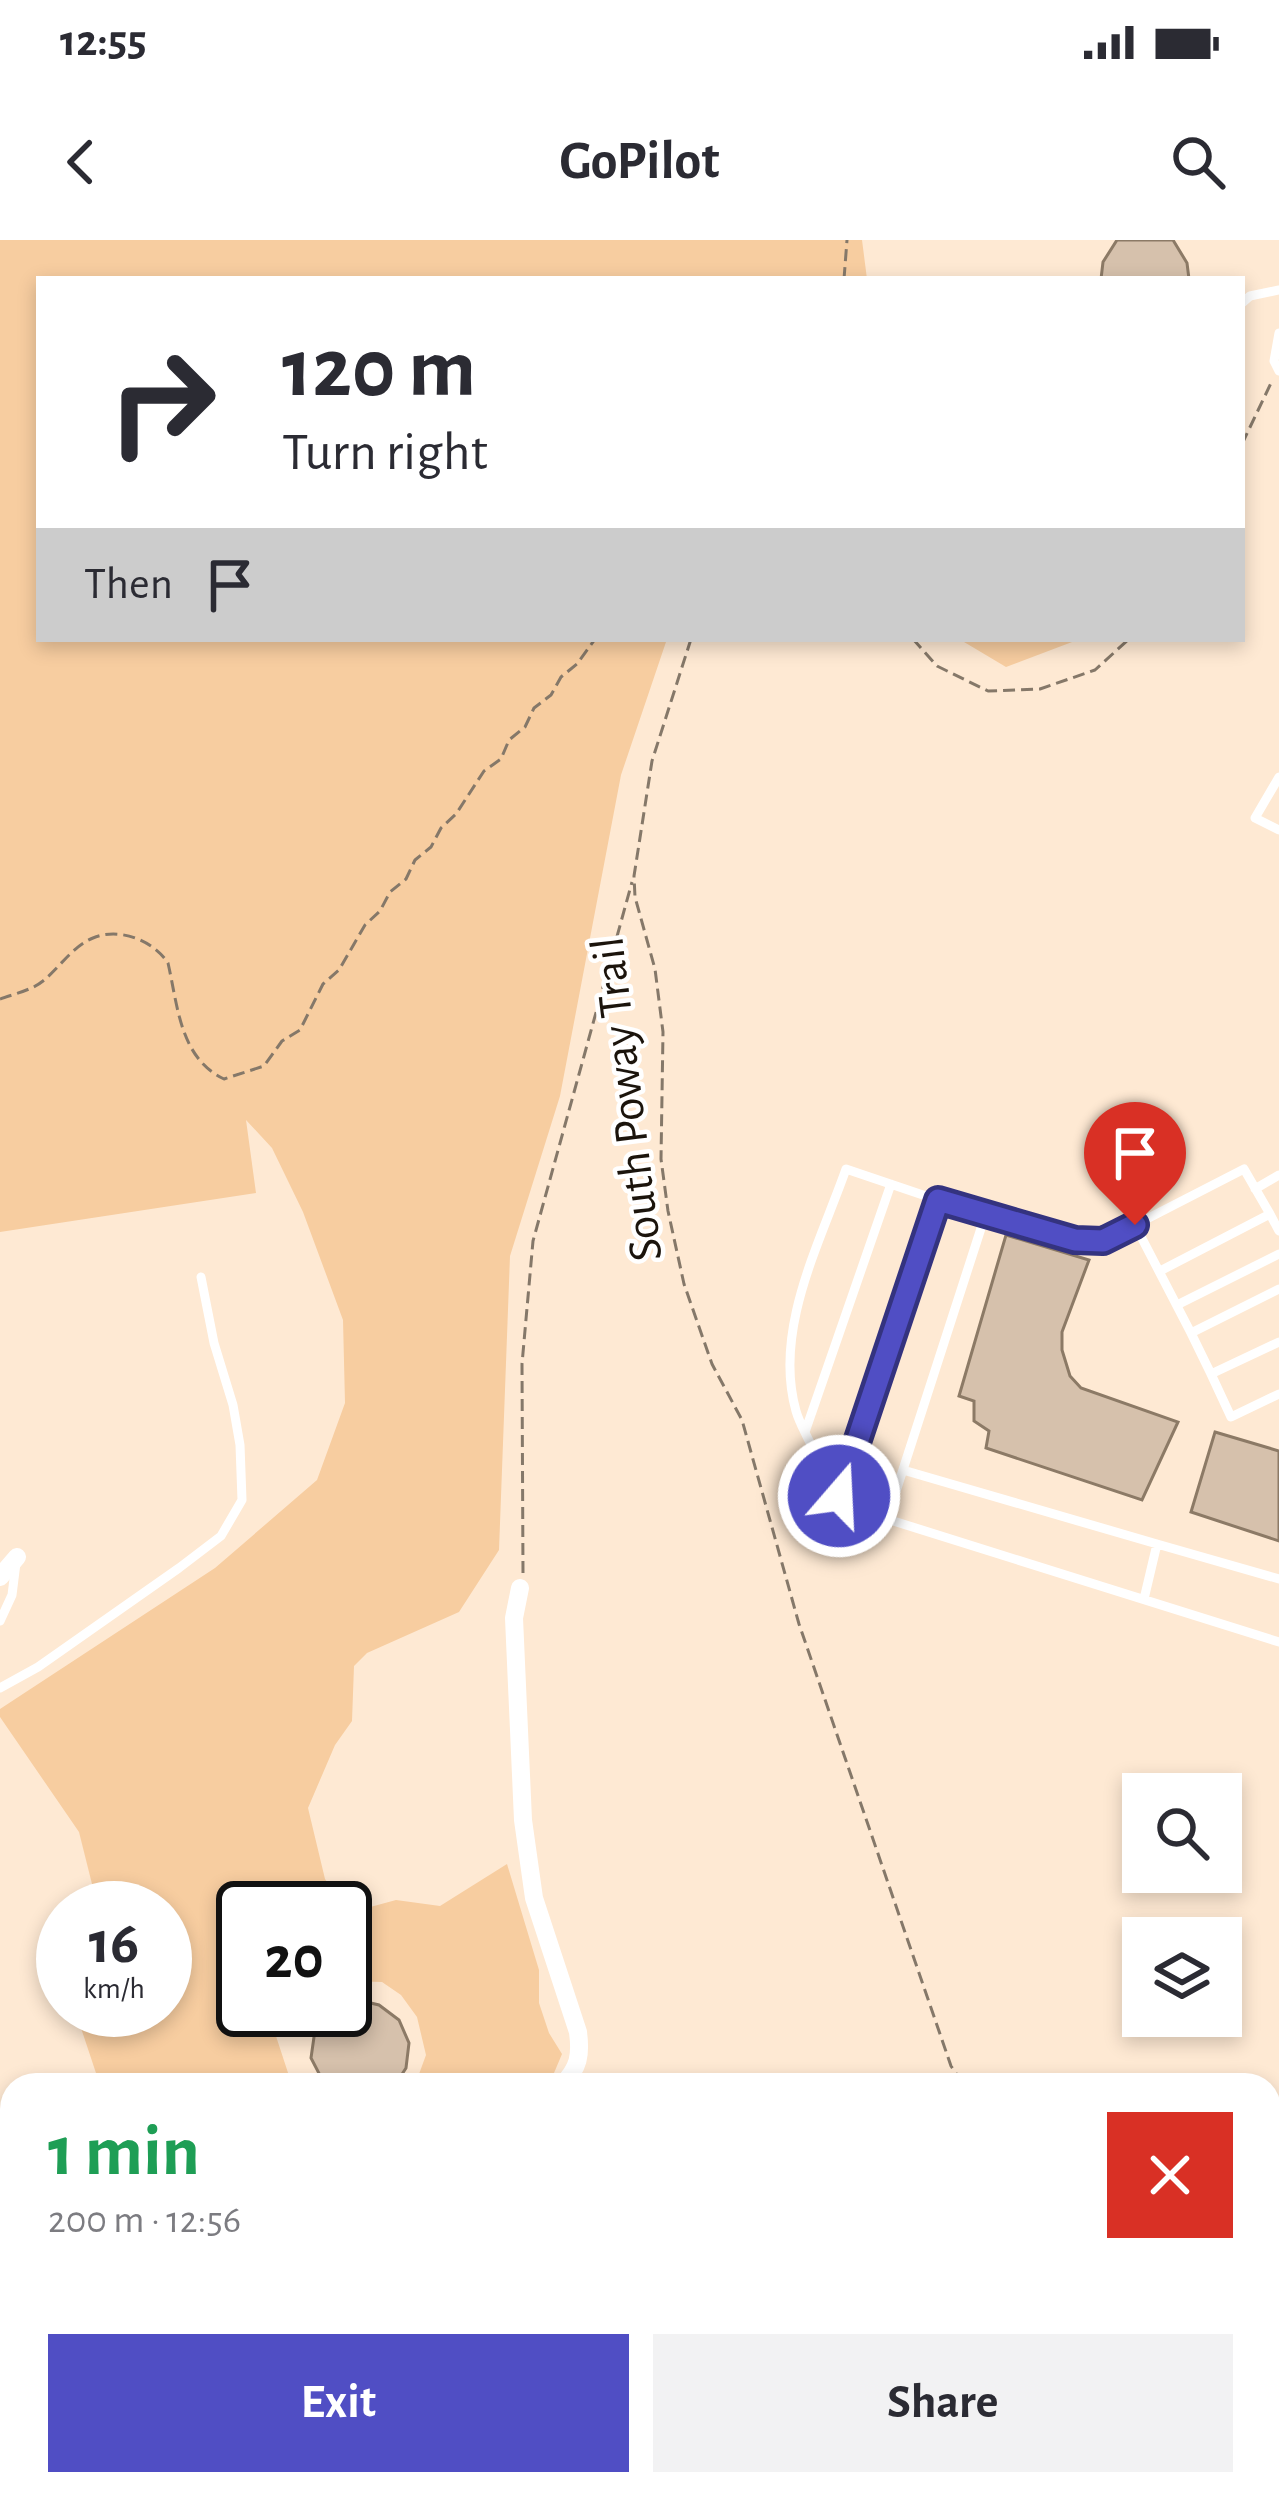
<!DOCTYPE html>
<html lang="en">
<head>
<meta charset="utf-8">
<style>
	body { margin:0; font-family:"Alegreya Sans",sans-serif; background:#f2f2f3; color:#2b2b33; height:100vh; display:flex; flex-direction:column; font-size:45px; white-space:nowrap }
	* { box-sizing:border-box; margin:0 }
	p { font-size:39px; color:#7c7c81 }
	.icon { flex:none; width:66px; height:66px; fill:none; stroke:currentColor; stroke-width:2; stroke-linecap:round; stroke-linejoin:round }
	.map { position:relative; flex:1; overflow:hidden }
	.drawer { position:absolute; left:0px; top:1833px; width:1281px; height:423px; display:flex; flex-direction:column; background:#fff; border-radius:36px 36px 0 0; box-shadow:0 6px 18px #0003 }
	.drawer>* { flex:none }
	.guide { position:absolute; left:36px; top:36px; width:1209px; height:366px; border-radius:0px; box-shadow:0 6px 18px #0003; background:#fff; color:#2b2b33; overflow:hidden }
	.fabs { position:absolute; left:1122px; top:1533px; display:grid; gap:24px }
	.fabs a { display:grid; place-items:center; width:120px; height:120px; border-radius:0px; background:#fff; box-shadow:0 6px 18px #0003; font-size:60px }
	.speed { position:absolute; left:36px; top:1641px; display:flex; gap:24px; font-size:60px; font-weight:700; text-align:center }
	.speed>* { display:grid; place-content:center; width:156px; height:156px; border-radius:50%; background:#fff; box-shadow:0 6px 18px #0003; line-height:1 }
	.speed small { font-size:30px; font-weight:400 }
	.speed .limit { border:6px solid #111; border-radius:18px; background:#fff; color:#111 }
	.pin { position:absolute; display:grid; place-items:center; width:102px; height:102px; color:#fff; margin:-123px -51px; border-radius:50% 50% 50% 0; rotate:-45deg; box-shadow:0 0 12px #0007 }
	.pin .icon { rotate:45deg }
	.me { position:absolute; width:132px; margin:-66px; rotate:19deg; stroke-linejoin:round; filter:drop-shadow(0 0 9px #0008) }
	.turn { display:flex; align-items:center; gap:42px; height:252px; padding:0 48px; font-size:54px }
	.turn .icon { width:156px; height:156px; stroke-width:2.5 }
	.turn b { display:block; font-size:84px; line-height:102px }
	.then { display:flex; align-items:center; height:114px; padding:0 48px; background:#0003; gap:24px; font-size:45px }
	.round { display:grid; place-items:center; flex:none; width:126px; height:126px; border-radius:0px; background:#f2f2f3 }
	.headline { display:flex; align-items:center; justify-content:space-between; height:204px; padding:0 48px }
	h1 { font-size:72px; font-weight:700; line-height:90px; color:#1e9e55 }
	.primary-button { display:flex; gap:24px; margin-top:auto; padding:24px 48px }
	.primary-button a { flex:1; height:138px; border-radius:0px; background:#504ec4; color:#fff; font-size:48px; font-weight:700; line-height:138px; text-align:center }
	.primary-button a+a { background:#f2f2f3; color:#2b2b33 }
	.status { display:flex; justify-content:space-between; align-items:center; height:84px; padding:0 60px; background:#fff; direction:ltr }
	.status svg { height:33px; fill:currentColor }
	header { display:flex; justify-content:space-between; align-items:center; height:156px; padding:0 48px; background:#fff; font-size:54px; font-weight:700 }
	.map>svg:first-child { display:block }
	.green { fill:#f7cda0 }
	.building { fill:#d6c1ac; stroke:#8c7a66; stroke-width:3 }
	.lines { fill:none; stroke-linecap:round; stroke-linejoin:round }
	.path { stroke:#857869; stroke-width:3; stroke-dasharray:12 6; stroke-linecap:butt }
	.service { stroke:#fff; stroke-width:9 }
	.minor { stroke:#fff; stroke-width:18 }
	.route-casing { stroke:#34337f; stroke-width:30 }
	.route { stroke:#504ec4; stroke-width:21 }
	.labels { text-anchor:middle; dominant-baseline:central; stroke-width:9; stroke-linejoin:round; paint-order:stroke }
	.street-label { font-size:48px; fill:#1b140c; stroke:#fff }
</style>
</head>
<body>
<div class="status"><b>12:55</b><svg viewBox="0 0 49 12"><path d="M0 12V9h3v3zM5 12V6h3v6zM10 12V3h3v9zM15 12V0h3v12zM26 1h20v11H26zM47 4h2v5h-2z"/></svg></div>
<header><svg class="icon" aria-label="back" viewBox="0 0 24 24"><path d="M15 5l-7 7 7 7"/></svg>GoPilot<svg class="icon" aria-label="search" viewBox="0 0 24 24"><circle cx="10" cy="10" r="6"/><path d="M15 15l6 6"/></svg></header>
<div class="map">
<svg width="1279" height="2254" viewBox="0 0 1279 2254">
	<rect width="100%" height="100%" fill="#fee9d3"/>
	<path class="green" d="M0,0h862l5,39h-828v360h628l-46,136 -61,321 -50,160 -11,294 -40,62 -92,41 -13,13 -2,55 -17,24 -27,63 17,71 10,14 28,16 33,-9 44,6 67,-42 32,106v33l10,30 13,21 -8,19 -11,12h-128l11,-30 -9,-38 -16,-22 -19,-13 -37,-1v-73h-102v102h49l-18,20 18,55h-192l-25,-75h90v-102h-67l-19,-76 -79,-115v-8l215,-141 102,-88 28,-77 -2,-83 -40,-108 -31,-64 -26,-28 10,73 -256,39z
		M959,399h121l-74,28z
		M12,2119v125h112l3,10h-127v-129z"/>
	<path class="building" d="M1117,0h56l14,23 2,16h-88l2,-17z
		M1006,995l83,25 -27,72v18l8,26 11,12 97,34 -36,78 -156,-52 3,-17 -15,-10v-20l-15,-5z
		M1215,1192l64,19v90l-88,-29z
		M362,1761l17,4 20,15 10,23 -3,25 -11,17h-70l-14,-27 4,-28 17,-20h13v-7z"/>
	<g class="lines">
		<path class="path" d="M844,39l3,-39
			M1242,204l30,-63
			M691,399l-39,122 -18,115 1,21 20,72 8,63 -2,127 7,52 16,73 28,80 30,56 57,204 152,442 13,19
			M913,399l24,27 51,25 52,-2 55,-19 34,-31
			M0,759c14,-5 32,-9 43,-18 17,-14 30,-35 50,-43 26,-11 60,2 75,25 10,44 12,95 56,116l40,-13 18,-25 18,-11 23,-46 16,-14 26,-45 15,-14 10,-19 16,-13 9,-19 16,-13 10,-19 15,-14 28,-43 17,-12 8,-19 16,-13 9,-19 17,-13 10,-18 16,-13 18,-25
			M523,1333l-1,-209 11,-123 99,-359
			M1269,2070l10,10"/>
		<path class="service" d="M1242,63l8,-7 29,-6
			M1279,93l-5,28 5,10
			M1279,537l-24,41 24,12
			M1255,949l24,-14
			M985,976l-139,-47c-26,74 -73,161 -50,242 3,11 10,23 15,34 21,47 30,54 76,74l98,-303 90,25h28l32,-16
			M1160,1031l110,-57 9,17
			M1177,1065l102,-51
			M1191,1093l-56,-108 109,-56 26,45
			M1279,1102l-68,32 20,43 48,-23
			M1211,1134l-20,-41 88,-44
			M805,1192l86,-248
			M903,1230l254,74
			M839,1256l99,-296
			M887,1279l392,123
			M1144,1359l13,-55 122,35
			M0,1381l12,-26 4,-32
			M0,1448l38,-21 141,-99 42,-32 21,-36 -2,-55 -7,-40 -19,-62 -13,-66"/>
		<path class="minor" d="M0,1337l17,-20
			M520,1348l-6,30 9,202 11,78 44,134c3,23 1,36 -16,53
			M0,2110l12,-7"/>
	</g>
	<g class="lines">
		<g class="route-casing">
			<path id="route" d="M839,1256l99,-296 137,40 28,1 32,-16"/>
		</g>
		<use href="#route" class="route"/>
	</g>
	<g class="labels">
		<g class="street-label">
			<text transform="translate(628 859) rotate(-97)">South Poway Trail</text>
		</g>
	</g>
</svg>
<div class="fabs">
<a><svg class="icon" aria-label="search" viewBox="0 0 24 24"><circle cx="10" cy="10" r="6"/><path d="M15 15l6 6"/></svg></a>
<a><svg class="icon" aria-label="layers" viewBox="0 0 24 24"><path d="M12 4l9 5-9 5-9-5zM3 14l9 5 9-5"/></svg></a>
</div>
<div class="speed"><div>16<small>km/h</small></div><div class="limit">20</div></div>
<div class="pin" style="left:1135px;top:985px;background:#d93025"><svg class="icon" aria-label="arrive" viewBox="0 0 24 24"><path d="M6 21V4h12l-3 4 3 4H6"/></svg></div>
<svg class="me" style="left:839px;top:1256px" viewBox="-20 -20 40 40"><circle r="17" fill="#504ec4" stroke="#fff" stroke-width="3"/><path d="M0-11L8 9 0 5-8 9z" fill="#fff"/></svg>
<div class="guide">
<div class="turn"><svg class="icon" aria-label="right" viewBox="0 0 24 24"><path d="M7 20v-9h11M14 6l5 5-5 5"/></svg><div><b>120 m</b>Turn right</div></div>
<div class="then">Then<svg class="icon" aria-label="arrive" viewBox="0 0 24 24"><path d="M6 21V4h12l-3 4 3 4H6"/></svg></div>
</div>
<section class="drawer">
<div class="headline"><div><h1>1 min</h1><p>200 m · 12:56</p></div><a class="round" style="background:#d93025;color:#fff"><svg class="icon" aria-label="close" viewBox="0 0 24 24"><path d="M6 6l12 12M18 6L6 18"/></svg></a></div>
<div class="primary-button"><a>Exit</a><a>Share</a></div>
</section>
</div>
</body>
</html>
